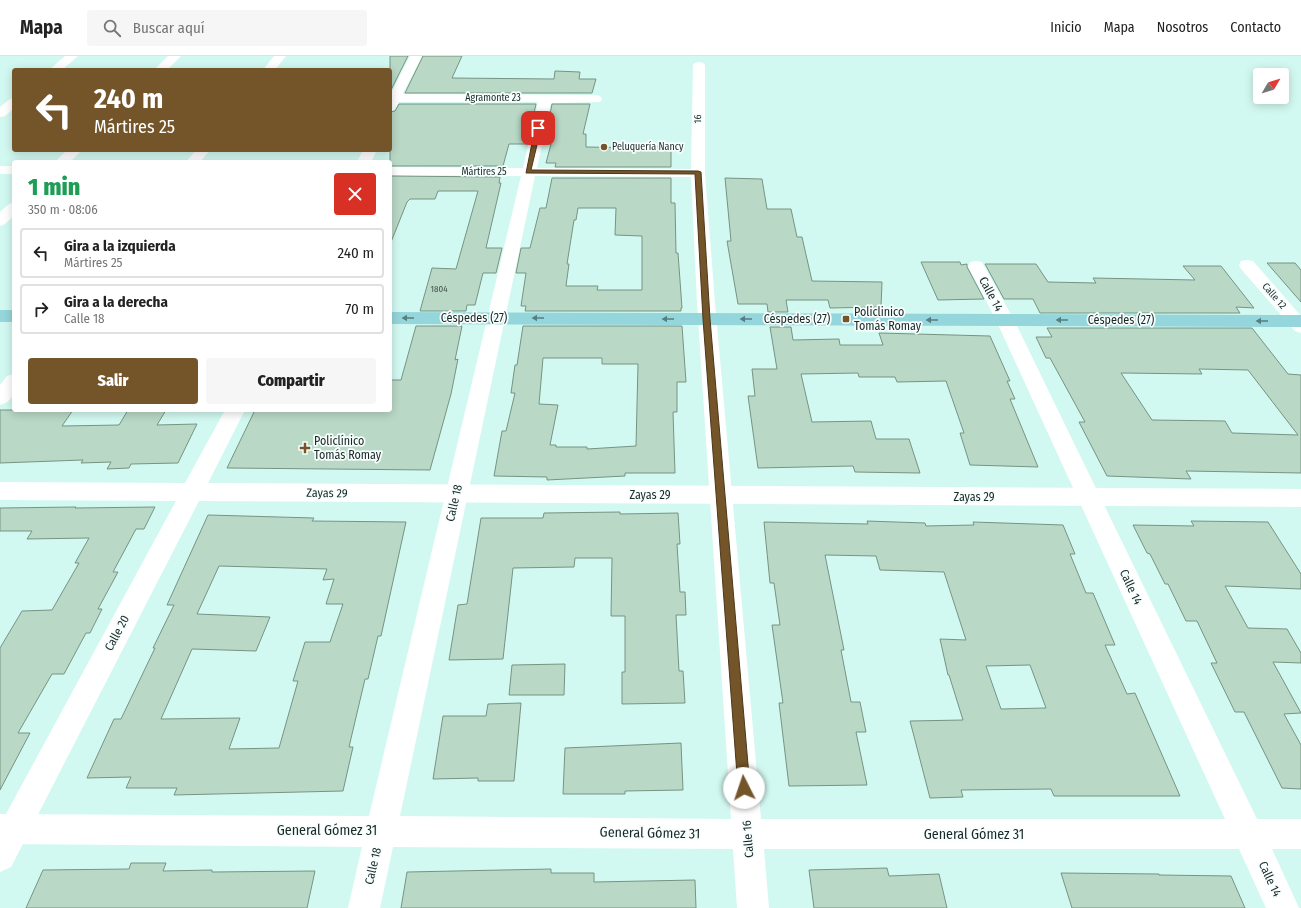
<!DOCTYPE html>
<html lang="es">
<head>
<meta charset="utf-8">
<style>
	body { margin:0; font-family:"Fira Sans Condensed",sans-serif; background:#f6f6f6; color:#222; height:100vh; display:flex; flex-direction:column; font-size:15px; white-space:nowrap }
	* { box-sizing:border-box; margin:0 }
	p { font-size:13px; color:#767676 }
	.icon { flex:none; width:22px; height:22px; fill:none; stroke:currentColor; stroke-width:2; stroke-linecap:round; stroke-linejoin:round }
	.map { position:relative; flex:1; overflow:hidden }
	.side { position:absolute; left:12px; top:104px; width:380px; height:252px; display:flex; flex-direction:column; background:#fff; border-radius:4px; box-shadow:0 2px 10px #0003 }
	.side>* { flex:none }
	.guide { position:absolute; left:12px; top:12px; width:380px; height:84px; border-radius:4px; box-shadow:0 2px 10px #0003; background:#735529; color:#fff; overflow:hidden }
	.needle { width:26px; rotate:52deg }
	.controls { position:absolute; left:1253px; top:12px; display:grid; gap:8px }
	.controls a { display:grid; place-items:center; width:36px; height:36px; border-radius:4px; background:#fff; box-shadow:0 2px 10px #0003; font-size:20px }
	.pin { position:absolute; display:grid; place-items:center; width:34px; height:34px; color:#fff; margin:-17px; border-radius:8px; box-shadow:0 2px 6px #0006 }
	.me { position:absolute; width:44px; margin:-22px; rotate:356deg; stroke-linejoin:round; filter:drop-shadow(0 0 3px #0008) }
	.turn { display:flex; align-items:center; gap:14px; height:84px; padding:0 16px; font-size:18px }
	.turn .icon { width:52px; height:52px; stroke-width:2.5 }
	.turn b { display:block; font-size:28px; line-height:34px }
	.round { display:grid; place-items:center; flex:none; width:42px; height:42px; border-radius:4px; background:#f6f6f6 }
	.summary { display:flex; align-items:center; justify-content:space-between; height:68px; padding:0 16px }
	h1 { font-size:24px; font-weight:800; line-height:30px; color:#1e9e55 }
	.primary-button { display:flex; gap:8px; margin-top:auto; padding:8px 16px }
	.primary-button a { flex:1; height:46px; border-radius:4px; background:#735529; color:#fff; font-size:16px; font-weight:800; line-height:46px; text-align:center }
	.primary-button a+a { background:#f6f6f6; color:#222 }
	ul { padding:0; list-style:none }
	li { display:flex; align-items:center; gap:12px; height:50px; margin:0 8px 6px; padding:0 8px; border:2px solid #e0e0e0; border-radius:4px }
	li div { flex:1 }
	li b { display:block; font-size:15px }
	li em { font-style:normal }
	header { display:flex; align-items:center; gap:24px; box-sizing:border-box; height:56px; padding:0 20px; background:#fff; border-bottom:1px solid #e0e0e0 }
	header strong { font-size:19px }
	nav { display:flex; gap:22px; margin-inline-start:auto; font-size:14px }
	.search { width:280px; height:36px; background:#f6f6f6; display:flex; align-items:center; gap:10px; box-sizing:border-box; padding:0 14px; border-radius:4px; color:#767676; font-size:15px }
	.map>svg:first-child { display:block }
	.building { fill:#b9d8c6; stroke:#769483; fill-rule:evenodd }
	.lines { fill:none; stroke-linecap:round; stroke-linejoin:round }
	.minor { fill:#fff; fill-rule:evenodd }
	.tertiary { fill:#fff; fill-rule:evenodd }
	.primary { fill:#94d6db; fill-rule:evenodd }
	.oneway { fill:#567f80 }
	.route { fill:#735529; stroke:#4b371b }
	.poi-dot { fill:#735529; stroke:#f7fefd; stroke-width:1.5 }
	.labels { text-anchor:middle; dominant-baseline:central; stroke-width:3.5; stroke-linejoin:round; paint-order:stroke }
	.far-number-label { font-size:9px; fill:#41544d }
	.far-street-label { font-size:10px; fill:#192825; stroke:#f7fefd }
	.far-poi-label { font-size:10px; fill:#192825; stroke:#f7fefd; text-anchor:start }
	.street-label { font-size:12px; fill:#192825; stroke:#f7fefd }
	.poi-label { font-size:12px; fill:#192825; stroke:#f7fefd; text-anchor:start }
	.near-street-label { font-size:14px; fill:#192825; stroke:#f7fefd }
</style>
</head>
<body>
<header>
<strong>Mapa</strong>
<div class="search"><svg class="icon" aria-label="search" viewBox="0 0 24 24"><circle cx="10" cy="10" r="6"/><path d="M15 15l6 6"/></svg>Buscar aquí</div>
<nav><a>Inicio</a><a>Mapa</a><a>Nosotros</a><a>Contacto</a></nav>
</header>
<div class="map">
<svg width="1301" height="852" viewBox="0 0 1301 852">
	<rect width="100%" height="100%" fill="#d2f9f1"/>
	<path class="building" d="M390,0h18l-18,36z
		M423,0h39l-10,22 102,1 1,-8 25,1 -1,7h17l-4,14h-187z
		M399,48h137l-9,40h-18l-6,22h-113v-54l5,-1z
		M552,48h38l-7,30h3v13l66,1v-2h19v21h-116l1,-4h-10l5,-19h-7z
		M390,120l110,1 -1,6h2l-15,65h16l-6,25h-13l-8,32h-8l-1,6h-46l12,-43 24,1 22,-78h-40l-3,8h-25l-3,3 -16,40z
		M552,122h119v25h4l1,50h2l4,55h-1v3h-156l1,-5h-5l5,-33h-10l5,-25h9l10,-40h6zM578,152h38l-1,27 27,1v54h-45l1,-4h-32l3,-22h-2l7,-44h2z
		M725,122l37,1 5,30h24l6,28h5l10,44 70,1 -1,25 -51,1 -2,-8h-42l2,12h-20l-1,-8h-29l-11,-63h4z
		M921,206h39l1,3 6,-1v3l17,32 -46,1z
		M1267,207h28l6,7v32z
		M985,208h51l12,18 48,1 -3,-5 102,2 -12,-14h38l33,42 -18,-1 4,6h-200l-7,-14h-29z
		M416,270h46l-7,34 3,-1 -7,35 -21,76 -203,-2 28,-58h135v-30h11z
		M523,270h159l4,56h-9v30h-4l2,61h-50v3l-78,4v-3l-53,-1 8,-45h4l9,-38h-4l4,-28h2zM543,302h59v6h36l-2,82 -49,3v-2h-31v-2h-6l8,-40 -19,-1z
		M770,271h21l2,13 46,-1 1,6h43l-4,-12 111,3 20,45h-3l8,18h-5l28,68 -68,-2 -10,-32h4l-18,-52 -49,1 -2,-5h-36l-1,-4 -57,1 11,48 59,-1 5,18h33l11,34 -65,-1 -2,-6 -95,2 -10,-72h7l-3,-27h25z
		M1047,272h205l36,46 13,1v98l-115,-2 5,8 -84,-3 -28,-54h6l-35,-64h-4l-10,-21h16zM1199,313l49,1 50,65 -66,-2 -7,-12 -73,-1 -31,-47 81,1z
		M0,354h73l-11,16 57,-1 9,-15h38l-9,15 40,-1 -19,39 -47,1 -2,4 -22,1 4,-7 -30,1 2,-3 -83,3z
		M76,451l-1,1 80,-1 -11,22h-8l-23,43h5l-20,37h4l-12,24h-4l-22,41h-12l-34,59h12l-30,57v-142l22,-37 30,-1 27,-47h-4l14,-25 -62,1 5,-8h-32v-23z
		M620,456v2l58,-1 2,31h-3l3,48h5l1,23h-10l3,56h4l2,32 -63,1v-32h3v-56h-14l1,-58h-37l-1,9 -61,1 -10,91 -54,1 9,-55 9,-1 14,-86h62l1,-5z
		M208,459l106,3 -2,3 94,1 -25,114h-3l-10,43h-3l-16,68h4l-10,44 -169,4 3,-7h-51l5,-11 -44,1 27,-59h7l34,-71h-2l21,-43h-7zM219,510l108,3 -4,11 11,-1 -8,25h17l-13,38h-25l-12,39h5l-19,67 -50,1 11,-31 -79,1 31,-70 64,2 14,-34 -73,-3z
		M867,465l58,2 1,3 48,-1 -1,-3 90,3 12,29h-5l16,39h7l22,52h-10l22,49 8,-1 45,103h-126l-3,-7 -90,1 2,7 -33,1 -20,-77 53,-1 -14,-45h-1l-8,-36 26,1 -22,-68 -64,-2 -4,-14 -51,-1 19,95h-3l10,52h9l6,30h-10l11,53 -78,1 -10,-83h4l-11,-78h8l-6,-42h-4l-6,-61 104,2zM1030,609l16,43 -45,1 -15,-43z
		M1191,465l77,1 33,52v15l-76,-3 23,42 39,1 14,24v10l-28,-1 28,51 -17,1 17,31v44l-19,-1 -38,-76h-9l-24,-49h6l-20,-42h-11l-18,-37h-3l-15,-30 -3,-1 -14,-28 61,1z
		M565,608l-1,31h-55l3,-30z
		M521,647l-7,78h-36v-3l-45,1 10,-63h43l2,-12z
		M681,687l2,47 -58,1v3h-62l2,-46z
		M131,807h35l-3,8 49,-1v2l103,-1 -8,37h-281l17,-38 86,-1z
		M887,812l2,8 50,-2 8,34h-133l-5,-38z
		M551,813v4h43v9l101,-2 1,28h-295l6,-36z
		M1061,817l98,1v1l72,1 14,32h-173z"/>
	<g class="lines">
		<path class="minor" d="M65,0h13l-16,14h-13z
			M168,0h13l-14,14h-13z
			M274,0h12l-11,14h-12z
			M699,6l4,1 2,2v108l10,130 46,516h464l-229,-499 -28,-54 2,-4 6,-1 6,1 2,4 30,54 243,499h44v30h-29l27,59h-33l-27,-59h-475l5,59h-32l-4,-59 -340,-2 -13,61h-32l14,-61 -362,-3v-30l369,2 152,-640 -131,-1v-8l133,1 15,-66h-148v-8l206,1 4,1 2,3 -2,3 -49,1 -14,65 154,1 2,-104 2,-2zM535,120l156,1 6,126 34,516 -331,-3z
			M14,42v10l-9,8 -5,1v-10l10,-8z
			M67,94h15l-12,12h-15z
			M196,94h14l-10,12h-14z
			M0,110h14v8h-14z
			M14,146v14l-9,8 -5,2v-14l9,-8z
			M1247,204l6,1 48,55v17l-6,-2 -54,-62 -2,-4 2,-4z"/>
		<path class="tertiary" d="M410,0h12l-26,51 -2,3 -4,1v-16z
			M363,94h14l-6,12h-14z
			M14,318c0,15 3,26 -14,31v-20l7,-9z
			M225,354h20l-37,73 1093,6v18l-1102,-6 -188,366 -11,5v-47l176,-324 -176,-1v-18l185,1z"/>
		<path class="primary" d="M0,254h14v12h-14z
			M390,256l911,3v12l-911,-3z"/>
	</g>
	<defs><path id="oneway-solid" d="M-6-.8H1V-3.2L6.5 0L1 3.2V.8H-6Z"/></defs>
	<g class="oneway">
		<use href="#oneway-solid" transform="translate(408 262) rotate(-180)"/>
		<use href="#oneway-solid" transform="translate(538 262) rotate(-180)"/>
		<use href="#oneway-solid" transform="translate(668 263) rotate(-180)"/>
		<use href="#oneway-solid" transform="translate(746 263) rotate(-180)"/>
		<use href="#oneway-solid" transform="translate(932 264) rotate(-180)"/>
		<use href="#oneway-solid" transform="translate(1062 264) rotate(-180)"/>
		<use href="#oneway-solid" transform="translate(1262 265) rotate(-180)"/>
	</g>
	<path class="route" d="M538,70l3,2 -10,42 167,1 3,1 9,147 40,469 -2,5 -4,1 -4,-1 -2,-5 -35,-469 -8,-145 -169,-1 9,-45z"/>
	<g class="poi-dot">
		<circle cx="604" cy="91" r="4"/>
		<rect x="842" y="259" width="8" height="8" rx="2"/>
		<path d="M303 386h4v4h4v4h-4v4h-4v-4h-4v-4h4z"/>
	</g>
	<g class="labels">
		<g class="far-number-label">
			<text x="439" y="233">1804</text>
		</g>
		<g class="far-street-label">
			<text x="493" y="42">Agramonte 23</text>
			<text transform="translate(698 63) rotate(-89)">16</text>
			<text x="484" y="116">Mártires 25</text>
			<text transform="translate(1274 240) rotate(49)">Calle 12</text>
		</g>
		<g class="far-poi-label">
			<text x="612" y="91">Peluquería Nancy</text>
		</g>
		<g class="street-label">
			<text transform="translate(991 238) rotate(62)">Calle 14</text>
			<text x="474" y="262">Céspedes (27)</text>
			<text x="797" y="263">Céspedes (27)</text>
			<text x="1121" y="264">Céspedes (27)</text>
			<text transform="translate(327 437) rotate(1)">Zayas 29</text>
			<text x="650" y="439">Zayas 29</text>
			<text x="974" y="441">Zayas 29</text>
			<text transform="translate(454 447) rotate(-77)">Calle 18</text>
			<text transform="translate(1131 531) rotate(65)">Calle 14</text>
			<text transform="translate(117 577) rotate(-62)">Calle 20</text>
			<text transform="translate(748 783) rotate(-94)">Calle 16</text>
			<text transform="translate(373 810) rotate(-77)">Calle 18</text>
			<text transform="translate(1270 823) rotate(65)">Calle 14</text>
		</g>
		<g class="poi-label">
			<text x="854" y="256">Policlinico<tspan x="854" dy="14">Tomás Romay</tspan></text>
			<text x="314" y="385">Policlínico<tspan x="314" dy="14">Tomás Romay</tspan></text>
		</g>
		<g class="near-street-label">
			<text x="327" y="774">General Gómez 31</text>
			<text transform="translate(650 777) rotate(1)">General Gómez 31</text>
			<text x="974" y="778">General Gómez 31</text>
		</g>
	</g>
</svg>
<div class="controls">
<a><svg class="needle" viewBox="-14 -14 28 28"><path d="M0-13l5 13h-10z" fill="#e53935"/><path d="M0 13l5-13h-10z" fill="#767676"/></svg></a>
</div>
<div class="pin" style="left:538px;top:72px;background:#d93025"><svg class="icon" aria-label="arrive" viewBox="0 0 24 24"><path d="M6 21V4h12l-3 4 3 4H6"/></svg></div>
<svg class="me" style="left:744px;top:732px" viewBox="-20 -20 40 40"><circle r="19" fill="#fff"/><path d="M0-13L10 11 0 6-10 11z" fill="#735529"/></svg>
<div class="guide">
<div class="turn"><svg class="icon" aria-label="left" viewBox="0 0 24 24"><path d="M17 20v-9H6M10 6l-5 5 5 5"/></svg><div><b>240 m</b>Mártires 25</div></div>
</div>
<section class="side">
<div class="summary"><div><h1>1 min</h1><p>350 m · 08:06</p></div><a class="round" style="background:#d93025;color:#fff"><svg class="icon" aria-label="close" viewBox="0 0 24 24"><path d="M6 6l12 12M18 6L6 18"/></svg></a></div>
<ul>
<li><svg class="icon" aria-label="left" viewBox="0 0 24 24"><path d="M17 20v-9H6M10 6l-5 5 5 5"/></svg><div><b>Gira a la izquierda</b><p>Mártires 25</p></div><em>240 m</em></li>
<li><svg class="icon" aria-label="right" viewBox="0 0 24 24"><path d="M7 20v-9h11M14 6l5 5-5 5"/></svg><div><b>Gira a la derecha</b><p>Calle 18</p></div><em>70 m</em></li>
</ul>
<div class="primary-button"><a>Salir</a><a>Compartir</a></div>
</section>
</div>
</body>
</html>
